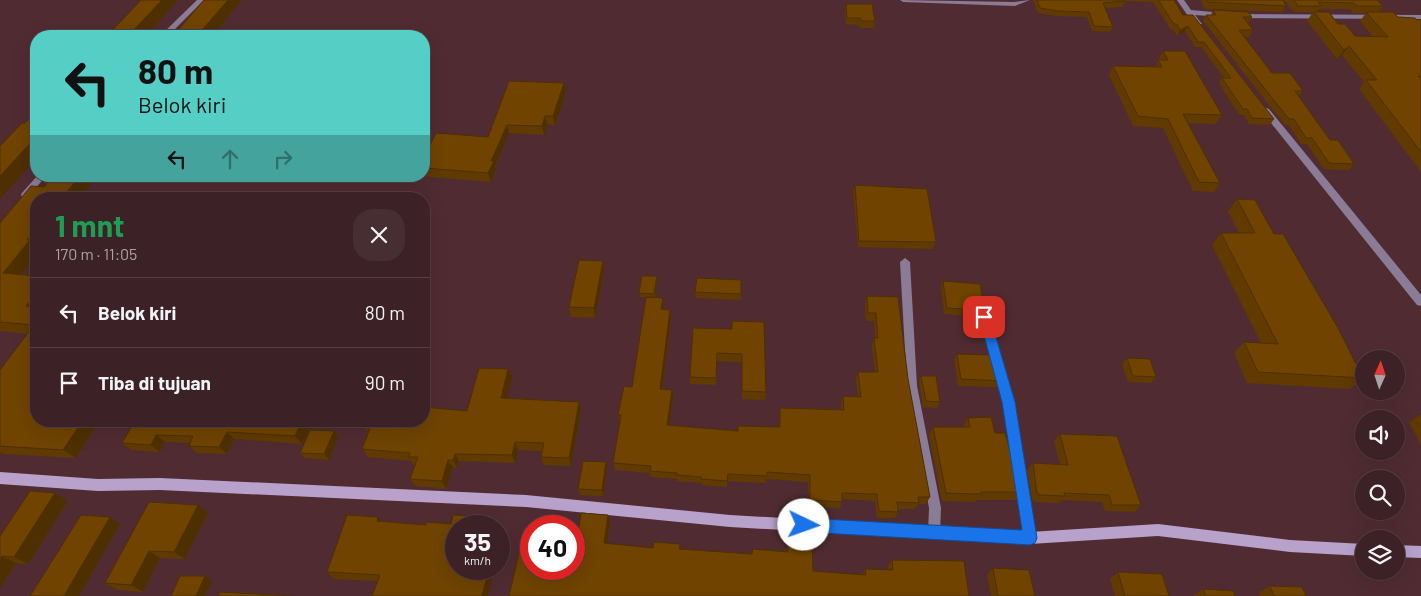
<!DOCTYPE html>
<html lang="id">
<head>
<meta charset="utf-8">
<style>
	body { margin:0; font-family:Barlow,sans-serif; background:#472e32; color:#f1f3f6; height:100vh; display:flex; flex-direction:column; font-size:19px; white-space:nowrap }
	* { box-sizing:border-box; margin:0 }
	p { font-size:16px; color:#aca3a7 }
	.icon { flex:none; width:28px; height:28px; fill:none; stroke:currentColor; stroke-width:2; stroke-linecap:round; stroke-linejoin:round }
	.map { position:relative; flex:1; overflow:hidden }
	.details { position:absolute; left:30px; top:192px; width:400px; height:235px; display:flex; flex-direction:column; background:#3c2126; border-radius:20px; box-shadow:0 5px 20px #0002,0 0 0 1px #553e43 }
	.details>* { flex:none }
	.guide { position:absolute; left:30px; top:30px; width:400px; height:152px; border-radius:20px; box-shadow:0 5px 20px #0002,0 0 0 1px #553e43; background:#55cec5; color:#111; overflow:hidden }
	.needle { width:32px; rotate:3deg }
	.tools { position:absolute; left:1355px; top:350px; display:grid; gap:10px }
	.tools a { display:grid; place-items:center; width:50px; height:50px; border-radius:50%; background:#3c2126; box-shadow:0 5px 20px #0002,0 0 0 1px #553e43; font-size:25px }
	.speed { position:absolute; left:445px; top:515px; display:flex; gap:10px; font-size:25px; font-weight:700; text-align:center }
	.speed>* { display:grid; place-content:center; width:65px; height:65px; border-radius:50%; background:#3c2126; box-shadow:0 5px 20px #0002,0 0 0 1px #553e43; line-height:1 }
	.speed small { font-size:12px; font-weight:400 }
	.speed .limit { border:8px solid #d22; background:#fff; color:#111 }
	.pin { position:absolute; display:grid; place-items:center; width:42px; height:42px; color:#fff; margin:-21px; border-radius:10px; box-shadow:0 2px 8px #0006 }
	.me { position:absolute; width:55px; margin:-28px; rotate:93deg; stroke-linejoin:round; filter:drop-shadow(0 0 4px #0008) }
	.turn { display:flex; align-items:center; gap:18px; height:105px; padding:0 25px; font-size:22px }
	.turn .icon { width:65px; height:65px; stroke-width:2.5 }
	.turn b { display:block; font-size:35px; line-height:42px }
	.lanes { display:flex; align-items:center; height:48px; padding:0 25px; background:#0003; justify-content:center; gap:25px; direction:ltr }
	.lanes .off { opacity:.35 }
	.round { display:grid; place-items:center; flex:none; width:52px; height:52px; border-radius:20px; background:#472e32 }
	.headline { display:flex; align-items:center; justify-content:space-between; height:85px; padding:0 25px }
	h1 { font-size:30px; font-weight:700; line-height:38px; color:#1e9e55 }
	ul { padding:0; list-style:none }
	li { display:flex; align-items:center; gap:15px; height:70px; padding:0 25px; border-top:1px solid #553e43 }
	li div { flex:1 }
	li b { display:block; font-size:19px }
	li em { font-style:normal }
	.map>svg:first-child { display:block }
	.lines { fill:none; stroke-linecap:round; stroke-linejoin:round }
	.street { fill:#8a7c97; fill-rule:evenodd }
	.secondary { fill:#b8a2cc; fill-rule:evenodd }
	.wall { fill:#603a00; fill-rule:evenodd }
	.shaded-wall { fill:#4e3000 }
	.building { fill:#704400; stroke:#4e3000 }
	.route { fill:#1a73e8; stroke:#114b97 }
</style>
</head>
<body>
<div class="map">
<svg width="1421" height="596" viewBox="0 0 1421 596">
	<rect width="100%" height="100%" fill="#502c32"/>
	<g class="lines">
		<path class="street" d="M197,0h7l-36,36h-8z
			M900,0l114,2 16,-2 -15,6 -112,-4z
			M1177,0h7l7,10 32,3 4,2 -4,2 -28,-2 7,9 -7,2z
			M1234,14l187,1v4l-184,-1h-3z
			M1266,108l3,1 152,186v11l-4,-1 -154,-192 -1,-2z
			M37,176h9l-18,21h-6l-1,-2 1,-2z
			M905,258l5,4 7,124 24,122 -1,25 -2,4 -4,2 -4,-2 -2,-4 1,-25 -22,-122 -7,-124z
			M985,313l4,1 1,3 25,85 21,136 -2,4 -4,2 -4,-2 -2,-4 -21,-136 -23,-85 1,-3z"/>
		<path class="secondary" d="M0,472l98,7 62,-1 366,17 204,20 300,17 128,-8 132,16 74,4v12l-74,-4 -132,-16 -128,8 -300,-17 -204,-20 -366,-17 -62,1 -98,-7z
			M1396,545l25,1v12l-25,-1z"/>
	</g>
	<path class="wall" d="M1033,0h141l9,15 91,104 -4,6 -21,-1 -5,-9h-5l-20,-32 3,-5h2l-23,-31h-6l-10,-16 -8,5 -3,-6h-3l-18,-28 -28,-1 -3,6 -17,1 8,19 -3,5 -18,-1 -5,-14 -31,-1 -18,-3z
		M1202,0h81l3,6 -4,6 -77,-3 -4,-7z
		M1284,0h93l6,6 -4,6 19,5 23,3v152l-62,-83 5,-7 -22,-27 -5,4 -30,-38 6,-9h-19zM1319,9h31l3,4h13l-6,8 13,16 -18,-1 -17,-12 -21,-12z
		M846,4l29,17 -1,7h-14l-1,-3 -13,-1 -1,-13z
		M1213,10l39,7 -4,6 5,7 -4,7h-5l28,36 31,18 -4,5 31,44 24,24 -5,6 -25,-1 -17,-25h-6l-12,-19h-4l-82,-104 3,-6h5z
		M1163,51l59,64 -6,9 -28,-1 32,60 -6,9 -21,-1 -30,-63 -30,-2 -24,-51 4,-9 42,1z
		M564,83l2,9 -11,33 -8,-1 -3,11 -35,-2 -14,33 1,3 -5,13 -70,-6h3v-19l64,-20z
		M53,176h44l-18,23h-43v57l-15,19 15,1v145h63l-23,37 -73,-4 -3,-2v-82l28,-36 -28,-3v-108l44,-36z
		M855,185l81,57 -3,7 -75,-2 -5,-55z
		M1237,199l37,35 89,144 -13,11 -103,-6 -13,-30 10,-11 17,1 -49,-98 9,-12h18l-11,-22z
		M603,261l1,10 -9,47 -24,-1 -2,-10z
		M657,280l-2,17 8,9v3l7,1 1,8 -9,71 11,8 -4,28 69,6 41,-4 1,-19 61,1v-6l2,-7 15,1 -2,-17 2,-8h17l-3,-27 2,-7h1l-1,-17h-8l-1,-17 2,-8 31,1 10,82 22,118 -4,7h-8l-3,5h-17v3l-3,6h-18l-2,-17 -33,-2v3l-2,6 -31,-1 -1,-25 -42,-3v4l-39,-2v6l-25,-2v-2l-25,-2v-2l-26,-2 -1,-4 -35,-3 -2,-7 7,-41 -2,-7 14,-28 14,-90h-6l-1,-4z
		M741,280v20l-45,-2 -1,-6z
		M943,281l41,25 -6,11 -34,-3 -3,-26z
		M732,329l34,63 -1,8 -23,-1v-37l-25,-1 -1,24 -26,-1v-7z
		M957,354l44,27 -4,6 -39,-1 -4,-26z
		M1127,358l29,19 -5,6 -23,-1 -6,-18z
		M508,369l4,9 -6,20 73,4 2,8 -10,56 -27,-1 -3,-8 1,-6 -24,-1 -3,13 -56,-2 -2,7 -4,-1 -7,22 -30,-3 -6,-7 5,-14h-1l-3,-4 -43,-4 -6,-8 7,-18h-2l-6,-9 106,-11z
		M921,376l19,26 -3,6 -14,-1 -4,-25z
		M1420,415h1v30l-12,-23z
		M968,418l27,15 27,59 -6,8h-39l-1,2 -34,-1 -13,-66 4,-8h30v-1z
		M135,421l175,3 -8,20 -68,-5 -7,15 -30,-1 -8,-7 1,-3 -25,-1 -5,10 -29,-2 -9,-7z
		M334,431l4,6 -9,23 -24,-2 -5,-5z
		M1060,434l81,71 -7,7 -29,-1 -3,-9 -40,-2 -3,3 -24,-1 -3,-2 -5,-30 6,-7 27,2 -6,-24z
		M607,468l-4,28 -23,-1 -2,-6z
		M68,501l-40,63 -12,-1 -16,25v-52z
		M149,502l59,11 -23,46 -25,-1 -17,34 -26,-2 -12,-7z
		M378,517l4,4 44,4 65,-1 -113,57 -44,-2 -7,-7z
		M610,522l-3,22 46,4 27,-4v5l72,5 34,-2 2,-8 25,27 50,4 2,-6 24,1 -1,-3 4,-7 77,36h-460l68,-58z
		M993,568l42,28h-44l-4,-21z
		M1118,572l51,24h-54l-5,-17z
		M1270,586l36,10h-46l-1,-4z
		M1203,589l32,7h-41v-1z"/>
	<path class="shaded-wall" d="M162,0h16l-32,36h-18z
		M228,0h14l-30,36h-15z
		M1188,26l-3,5 -8,5 3,-6z
		M1349,46l-7,9 -5,4 7,-9z
		M564,83l2,9 -11,33 -2,-9z
		M545,116l2,8 -3,11 -2,-9z
		M507,125l2,8 -14,33 1,3 -5,13 -3,-9 3,-12z
		M36,137v22l-36,40v-23z
		M80,176h17l-18,23h-18z
		M36,229v27l-22,27 -11,-10z
		M603,261l1,10 -9,47 -1,-10z
		M36,294v21l-10,-9z
		M663,298v8l-1,11 -1,-8z
		M670,310l1,8 -10,78 -1,-7z
		M508,369l4,9 -8,29 -3,-9z
		M672,390l1,7 -5,35 -1,-7z
		M579,402l2,8 -10,56 -2,-8z
		M82,421h17l-23,37 -13,-8z
		M302,421h6l2,3 -8,20 -7,-8z
		M334,431l4,6 -9,23 -5,-6z
		M227,432l7,7 -7,15 -8,-7z
		M156,435l9,7 -5,10 -9,-7z
		M515,442l3,8 -3,13 -3,-8z
		M455,454l4,7 -2,7 -4,-8z
		M448,460l5,7 -7,22 -4,-8z
		M606,462l1,6 -4,28 -1,-6z
		M55,493l13,8 -40,63 -14,-7z
		M198,505l10,8 -23,46 -11,-7z
		M608,515l2,7 -4,28 -2,-7z
		M110,517l10,7 -41,72h-15z
		M378,517l7,7 -8,-3z
		M487,517l4,7v2h-6z
		M149,551l11,7 -17,34 -12,-7z
		M2,556l14,7 -16,25v-29z
		M489,569h5l-6,27h-6z
		M205,576l7,5 -7,15h-9z"/>
	<path class="building" d="M141,0h21l-34,36h-21z
		M204,0h24l-31,36h-24z
		M1037,0h87l1,1 -22,2 10,24 -19,-1 -5,-14 -31,-1 -18,-3z
		M1158,0h16l9,15h10l81,104 -22,-1 -5,-9h-4l-21,-31h9l-27,-36h-6l-10,-16 -8,4 -3,-6h-3z
		M1207,0h76l3,6 -78,-4z
		M1294,0h83l6,6h-26l-3,-3 -36,-1 3,4h-23z
		M846,4h26l3,17h-14l-1,-3h-13z
		M1213,10l35,2 4,5h-9l10,13h-14l33,43h18l13,18h-8l27,38 8,11h8l16,24 -25,-1 -17,-25h-6l-12,-19h-5l-83,-104h10z
		M1314,12h15l9,12h7l10,12 33,1 -22,-25h27l5,5 17,1 2,2h4v56h-3l3,3v73l-55,-72h11l-28,-34 -5,4z
		M1163,51h22l37,64 -39,-1 37,69 -21,-1 -31,-63 -30,-3 -25,-50 49,1 -4,-7h10z
		M509,81l55,2 -11,33h-8l-3,10 -35,-1 -16,36h3l-6,12 -64,-5v-11l12,-24 52,4z
		M36,111v26l-36,39v-30l22,-23h3z
		M53,176h27l-19,23h-25v30l-9,11h3l-27,33 33,3v18l-10,12 10,1v114h46l-19,29 -63,-4v-76l34,-45 -34,-3v-99l31,-37 13,1z
		M855,185l72,4 9,53 -77,-1z
		M1237,199l18,1 19,34h9l55,94 25,50 -105,-6 -14,-30 34,2 -57,-111h34z
		M579,260l24,1 -9,47 -25,-1z
		M642,276h15l-3,18 -15,-1z
		M697,278l44,2v14l-46,-2z
		M943,281l37,3 4,22 -3,4 -34,-2z
		M867,296l31,1 10,82 22,118h-12l1,6 -22,-1 1,10 -19,-1 -2,-17 -35,-1v9l-32,-2v-25l-43,-3v4l-39,-2 -1,7 -26,-2 1,-2 -25,-2v-2l-27,-2 1,-5 -38,-3 8,-48h-3l6,-29 8,1 14,-90 17,1 -2,11 9,1 -10,79 12,1 -5,35 71,6v-5l42,1v-19l64,2 -1,-14 18,1 -3,-25h20l-4,-34h4l-2,-25h-8z
		M732,321l32,1 2,70 -24,-1v-37l-25,-1 -1,25 -26,-1 3,-49 39,1z
		M957,354l36,1 8,26 -40,-2z
		M1127,358l23,1 6,18 -23,-1z
		M479,368l29,1 -7,29 78,4 -10,56 -28,-1 3,-14 -29,-1 -3,13 -57,-1 -2,6h-5l-6,21 -32,-2 8,-22h-9l1,-4 -48,-4 10,-26 -11,-1v-1h63v-14l43,4z
		M921,376h15l4,26 -14,-1z
		M991,417l4,16h10l8,28h4l5,31h-41v2l-35,-1 -13,-66h37l-2,-9z
		M135,421h167l-7,15 -68,-4 -8,15 -30,-1 4,-10 -37,-1 -5,10 -29,-2z
		M310,430l24,1 -10,23 -24,-1z
		M1060,434l57,2 24,69h-29l-3,-10 -45,-2 1,3 -25,-1 -3,-2 -4,-30 35,2z
		M583,461l23,1 -4,28 -24,-1z
		M30,491l25,2 -41,64 -12,-1 -2,3v-23z
		M149,502l49,3 -24,47 -25,-1 -18,34 -26,-2z
		M581,513l27,2 -4,28 49,5 1,-6 26,2 -1,5 73,5 1,-5 35,3v-8l24,1 1,26 53,4 -1,-6 28,1 -1,-10 72,1 5,35h-460l15,-64 7,1v36h43v-32l3,1z
		M81,515l29,2 -46,79h-34z
		M347,515l31,2 -1,4 49,4v-3l25,2 2,-9 34,2 -2,9h-29v43h33l-7,27h-110l8,-21 -53,-3z
		M993,568l36,2 6,26h-37z
		M1118,572l44,2 7,22h-44z
		M180,576h25l-9,20h-25z
		M1270,586l32,1 4,9h-32z
		M1203,589l30,2 2,5h-29z
		M220,592l74,4h-76z"/>
	<path class="route" d="M984,312l5,1 1,4 25,85 22,136 -2,5 -5,2 -226,-13 -4,-2 -2,-5 2,-5 4,-2 218,12 -20,-128 -23,-85 1,-4z"/>
</svg>
<div class="tools">
<a><svg class="needle" viewBox="-14 -14 28 28"><path d="M0-13l5 13h-10z" fill="#e53935"/><path d="M0 13l5-13h-10z" fill="#aca3a7"/></svg></a>
<a><svg class="icon" aria-label="sound" viewBox="0 0 24 24"><path d="M4 9h4l5-4v14l-5-4H4zM17 9q2 3 0 6"/></svg></a>
<a><svg class="icon" aria-label="search" viewBox="0 0 24 24"><circle cx="10" cy="10" r="6"/><path d="M15 15l6 6"/></svg></a>
<a><svg class="icon" aria-label="layers" viewBox="0 0 24 24"><path d="M12 4l9 5-9 5-9-5zM3 14l9 5 9-5"/></svg></a>
</div>
<div class="speed"><div>35<small>km/h</small></div><div class="limit">40</div></div>
<div class="pin" style="left:984px;top:317px;background:#d93025"><svg class="icon" aria-label="arrive" viewBox="0 0 24 24"><path d="M6 21V4h12l-3 4 3 4H6"/></svg></div>
<svg class="me" style="left:804px;top:525px" viewBox="-20 -20 40 40"><circle r="19" fill="#fff"/><path d="M0-13L10 11 0 6-10 11z" fill="#1a73e8"/></svg>
<div class="guide">
<div class="turn"><svg class="icon" aria-label="left" viewBox="0 0 24 24"><path d="M17 20v-9H6M10 6l-5 5 5 5"/></svg><div><b>80 m</b>Belok kiri</div></div>
<div class="lanes"><svg class="icon" aria-label="left" viewBox="0 0 24 24"><path d="M17 20v-9H6M10 6l-5 5 5 5"/></svg><svg class="icon off" aria-label="ahead" viewBox="0 0 24 24"><path d="M12 20V5M6 11l6-6 6 6"/></svg><svg class="icon off" aria-label="right" viewBox="0 0 24 24"><path d="M7 20v-9h11M14 6l5 5-5 5"/></svg></div>
</div>
<section class="details">
<div class="headline"><div><h1>1 mnt</h1><p>170 m · 11:05</p></div><a class="round"><svg class="icon" aria-label="close" viewBox="0 0 24 24"><path d="M6 6l12 12M18 6L6 18"/></svg></a></div>
<ul>
<li><svg class="icon" aria-label="left" viewBox="0 0 24 24"><path d="M17 20v-9H6M10 6l-5 5 5 5"/></svg><div><b>Belok kiri</b></div><em>80 m</em></li>
<li><svg class="icon" aria-label="arrive" viewBox="0 0 24 24"><path d="M6 21V4h12l-3 4 3 4H6"/></svg><div><b>Tiba di tujuan</b></div><em>90 m</em></li>
</ul>
</section>
</div>
</body>
</html>
